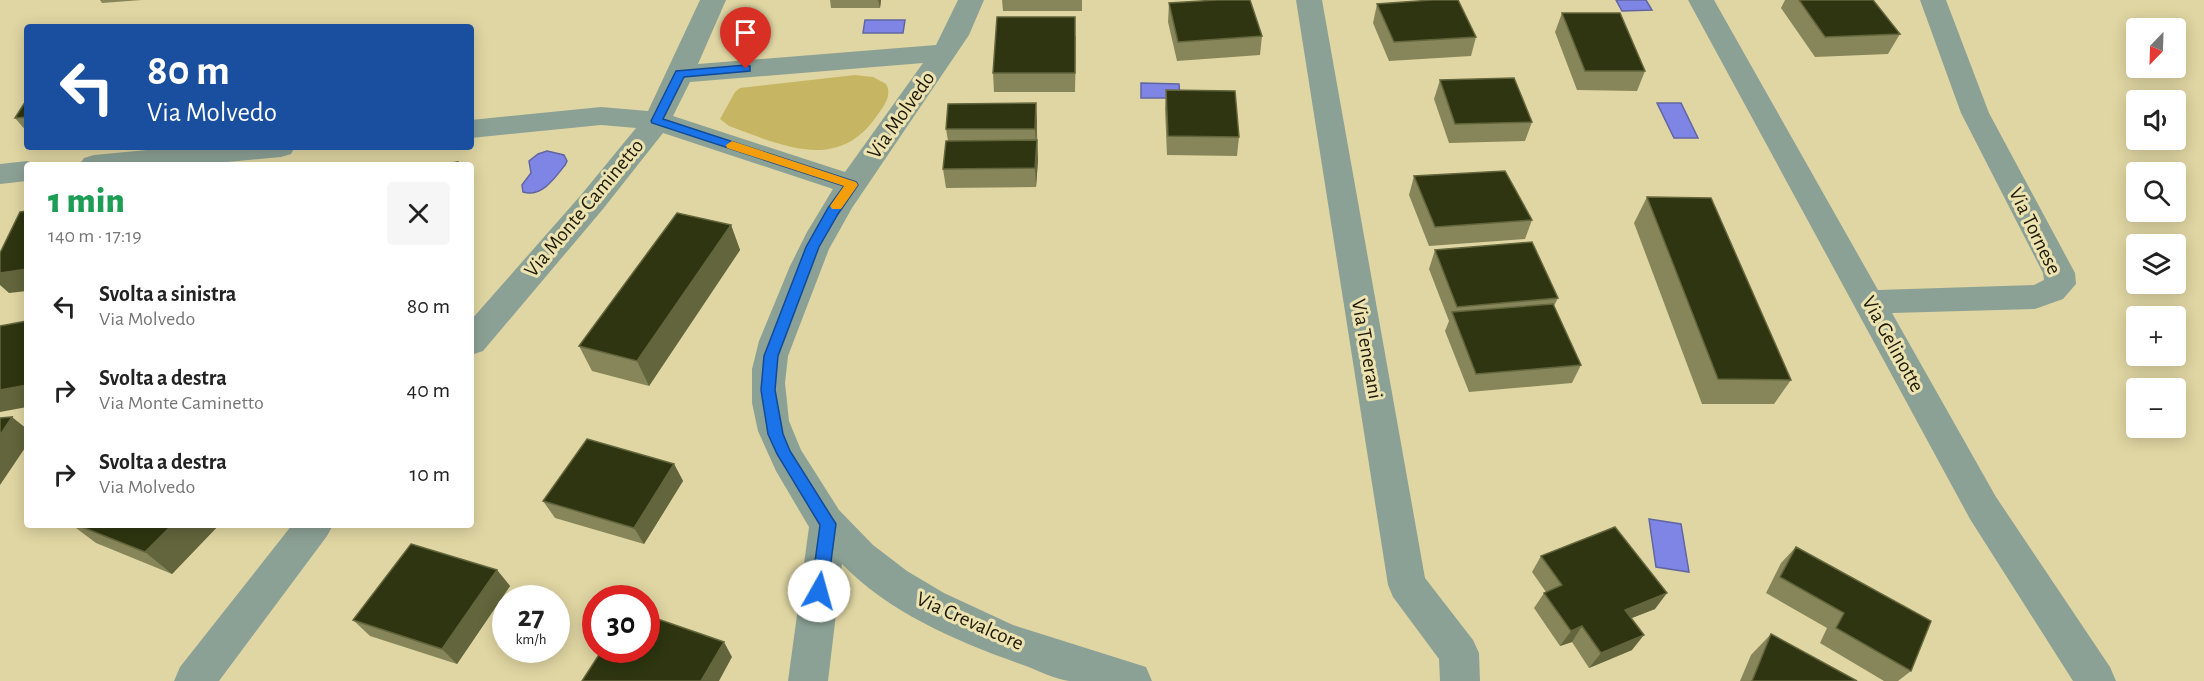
<!DOCTYPE html>
<html lang="it">
<head>
<meta charset="utf-8">
<style>
	body { margin:0; font-family:"Alegreya Sans",sans-serif; background:#f6f6f6; color:#222; height:100vh; display:flex; flex-direction:column; font-size:22px; white-space:nowrap }
	* { box-sizing:border-box; margin:0 }
	p { font-size:20px; color:#767676 }
	.icon { flex:none; width:33px; height:33px; fill:none; stroke:currentColor; stroke-width:2; stroke-linecap:round; stroke-linejoin:round }
	.map { position:relative; flex:1; overflow:hidden }
	.details { position:absolute; left:24px; top:162px; width:450px; height:366px; display:flex; flex-direction:column; background:#fff; border-radius:6px; box-shadow:0 3px 15px #0003 }
	.details>* { flex:none }
	.hud { position:absolute; left:24px; top:24px; width:450px; height:126px; border-radius:6px; box-shadow:0 3px 15px #0003; background:#1a4fa0; color:#fff; overflow:hidden }
	.needle { width:39px; rotate:203deg }
	.tools { position:absolute; left:2126px; top:18px; display:grid; gap:12px }
	.tools a { display:grid; place-items:center; width:60px; height:60px; border-radius:6px; background:#fff; box-shadow:0 3px 15px #0003; font-size:30px }
	.speed { position:absolute; left:492px; top:585px; display:flex; gap:12px; font-size:30px; font-weight:700; text-align:center }
	.speed>* { display:grid; place-content:center; width:78px; height:78px; border-radius:50%; background:#fff; box-shadow:0 3px 15px #0003; line-height:1 }
	.speed small { font-size:15px; font-weight:400 }
	.speed .limit { border:9px solid #d22; background:#fff; color:#111 }
	.pin { position:absolute; display:grid; place-items:center; width:51px; height:51px; color:#fff; margin:-62px -26px; border-radius:50% 50% 50% 0; rotate:-45deg; box-shadow:0 0 6px #0007 }
	.pin .icon { rotate:45deg }
	.me { position:absolute; width:66px; margin:-33px; rotate:7deg; stroke-linejoin:round; filter:drop-shadow(0 0 4px #0008) }
	.turn { display:flex; align-items:center; gap:21px; height:126px; padding:0 24px; font-size:27px }
	.turn .icon { width:78px; height:78px; stroke-width:2.5 }
	.turn b { display:block; font-size:42px; line-height:51px }
	.round { display:grid; place-items:center; flex:none; width:63px; height:63px; border-radius:6px; background:#f6f6f6 }
	.headline { display:flex; align-items:center; justify-content:space-between; height:102px; padding:0 24px }
	h1 { font-size:36px; font-weight:800; line-height:45px; color:#1e9e55 }
	ul { padding:0; list-style:none }
	li { display:flex; align-items:center; gap:18px; height:84px; padding:0 24px }
	li div { flex:1 }
	li b { display:block; font-size:22px }
	li em { font-style:normal }
	.map>svg:first-child { display:block }
	.green { fill:#c6b663 }
	.water { fill:#7e85e5; stroke:#6165a2; stroke-width:1.5 }
	.lines { fill:none; stroke-linecap:round; stroke-linejoin:round }
	.street { fill:#8ca195; fill-rule:evenodd }
	.wall { fill:#87865a }
	.shaded-wall { fill:#63653c }
	.building { fill:#2e3510; stroke:#63653c; stroke-width:1.5 }
	.route { fill:#1a73e8; stroke:#114b97; stroke-width:1.5 }
	.slow { fill:#f59e0b }
	.labels { text-anchor:middle; dominant-baseline:central; stroke-width:6; stroke-linejoin:round; paint-order:stroke }
	.street-label { font-size:21px; fill:#1d1a06; stroke:#ede3b0 }
</style>
</head>
<body>
<div class="map">
<svg width="2204" height="681" viewBox="0 0 2204 681">
	<rect width="100%" height="100%" fill="#e0d6a3"/>
	<path class="green" d="M855,75l18,2 13,7c7,12 -3,23 -10,33 -39,56 -95,28 -147,9l-9,-7 15,-27 5,-4z"/>
	<path class="water" d="M1616,0h30l6,10 -30,1z
		M865,20h40l-2,13h-40z
		M1141,83l38,1 1,14h-39z
		M1657,103h24l17,35h-24z
		M547,151l17,4 3,6 -2,4c-10,13 -24,33 -42,27l-1,-7 9,-12 -2,-12 9,-7z
		M1649,519l32,5 8,48 -33,-5z"/>
	<g class="lines">
		<path class="street" d="M700,0h26l-28,64 238,-19 22,-45h26l-15,35 -117,173 -23,41 -41,107 -3,27 4,38 12,29 38,60 34,35 34,26 37,22 69,32 133,42 6,14c-27,0 -56,0 -83,0 -14,-2 -30,-10 -43,-15 -65,-23 -136,-52 -184,-102l-14,117h-40l21,-154 -33,-56 -18,-40 -6,-28v-34l7,-28 31,-75 17,-34 26,-43 -170,-56 -60,76 -120,142 -12,4v-35l110,-125 55,-67 -35,-3 -130,13v-18l130,-13 47,4zM923,63l-78,109 -172,-56 17,-34z
			M1296,0h26l103,578 48,62 6,13 1,28h-40l-1,-22 -46,-62 -5,-12z
			M1688,0h26l164,290 156,-5 10,-5 -1,-7 -82,-160 -41,-113h26l43,113 86,160 1,11 -13,15 -28,10 -143,4 104,184 114,170 6,14h-43l-103,-162z
			M179,147h116l-4,7 -10,3 -85,8h-117l5,-7 10,-3z
			M27,161l11,4h-11v16l-27,3v-20z
			M292,525h41l-6,11 -108,145h-45l6,-14z"/>
	</g>
	<path class="wall" d="M100,0h42l-40,3z
		M830,0h51l-1,8h-49z
		M1002,0h80v11h-79z
		M1785,0h88l27,34 -12,20 -73,3 -34,-49z
		M1169,3l93,33 -2,19 -83,6 -9,-39z
		M1377,4l99,33 -5,19 -82,5 -16,-38z
		M1562,13l83,58 -8,20 -60,-1 -22,-58z
		M1076,36l-1,56h-81l-1,-19z
		M1440,80l92,42 -7,19 -76,2 -15,-44z
		M1166,90l73,47 -2,19 -70,-1 -2,-46z
		M27,99v33l-12,-14z
		M1036,103l2,57 -2,27 -90,1 -3,-19 5,-28 -2,-12z
		M1414,176l118,44 -7,19 -96,7 -20,-51z
		M1647,197l144,183 -17,24h-72l-68,-181z
		M731,225l9,25 -91,136 -57,-15 -13,-25z
		M1435,250l123,48 -4,8 27,59 -9,18 -103,9 -24,-61 4,-10 -20,-52z
		M674,464l9,17 -39,63 -89,-26 -12,-17z
		M72,525h147l-47,49 -76,-31z
		M1796,547l115,124 -13,10h-14l-64,-38 7,-15 -61,-35 15,-30z
		M1541,556l114,53 -24,9 1,32 -43,18 -17,-26 -12,4 -26,-38 10,-15 2,-1 -14,-20z
		M497,570l13,16 -53,78 -87,-28 -17,-16z
		M1771,634l86,47h-117l11,-26z"/>
	<path class="shaded-wall" d="M878,0h3l-1,8z
		M1036,103l1,19 -1,26 -1,-19z
		M1037,140l1,20 -2,27 -1,-19z
		M731,225l9,25 -91,136 -12,-25z
		M27,269v22l-18,2 -9,-8v-12z
		M27,385v22l-27,5v-22z
		M12,417l15,12v16l-27,40v-50z
		M674,464l9,17 -39,63 -10,-16z
		M172,525h47l-47,49 -27,-22z
		M497,570l13,16 -53,78 -15,-15z
		M1667,593l-12,16 -41,16 11,-15z
		M1582,626l-10,16 -12,4 11,-15z
		M1644,635l-12,15 -43,18 12,-15z
		M724,642l8,15 -13,24h-18z"/>
	<path class="building" d="M1217,0h33l12,36 -84,6 -9,-39z
		M1432,0h26l18,37 -82,5 -17,-38z
		M1799,0h74l27,34 -75,3z
		M1562,13h58l25,58h-60z
		M997,17h78v56h-82z
		M1514,78l18,44 -77,2 -15,-44z
		M1166,90l69,1 4,46 -71,-1z
		M27,99v18l-12,1z
		M1036,103l-1,26h-89l2,-25z
		M1037,140l-2,28 -92,1 3,-28z
		M458,162v3h-17z
		M1505,171l27,49 -97,7 -21,-51z
		M1647,197l64,1 80,182 -73,-1z
		M27,211v58l-27,4v-20l20,-41z
		M677,213l54,12 -94,136 -58,-15z
		M1532,242l26,56 -101,9 -22,-57z
		M1553,304l28,61 -105,9 -24,-62z
		M27,321v64l-27,5v-64z
		M12,417l-12,18v-17z
		M587,439l87,25 -40,64 -91,-27z
		M77,525h95l-27,27z
		M1615,527l52,66 -42,17 19,25 -43,18 -19,-27 -11,5 -27,-38 18,-8 -21,-29z
		M411,544l86,26 -55,79 -89,-29z
		M1796,547l135,74 -20,50 -75,-43 8,-15 -64,-36z
		M646,615l78,27 -23,39h-119l20,-31h44z
		M1771,634l86,47h-105z"/>
	<path class="route" d="M746,65l4,1v5l-66,6 -21,42 193,63 2,3 -20,29 -19,33 -41,109 -3,34 8,44 7,17 46,73 -9,67 -2,5 -6,3 -5,-3 -3,-5 9,-66 -43,-71 -9,-20 -7,-44 3,-34 42,-109 22,-39 16,-22 -192,-63 -1,-2 25,-50z"/>
	<path class="slow" d="M732,141l124,41 2,3 -17,24h-9l-2,-3 14,-20 -117,-38 -1,-3z"/>
	<g class="labels">
		<g class="street-label">
			<text transform="translate(901 115) rotate(-55)">Via Molvedo</text>
			<text transform="translate(584 208) rotate(-50)">Via Monte Caminetto</text>
			<text transform="translate(2035 231) rotate(64)">Via Tornese</text>
			<text transform="translate(1893 344) rotate(61)">Via Gelinotte</text>
			<text transform="translate(1367 349) rotate(80)">Via Tenerani</text>
			<text transform="translate(970 621) rotate(24)">Via Crevalcore</text>
		</g>
	</g>
</svg>
<div class="tools">
<a><svg class="needle" viewBox="-14 -14 28 28"><path d="M0-13l5 13h-10z" fill="#e53935"/><path d="M0 13l5-13h-10z" fill="#767676"/></svg></a>
<a><svg class="icon" aria-label="sound" viewBox="0 0 24 24"><path d="M4 9h4l5-4v14l-5-4H4zM17 9q2 3 0 6"/></svg></a>
<a><svg class="icon" aria-label="search" viewBox="0 0 24 24"><circle cx="10" cy="10" r="6"/><path d="M15 15l6 6"/></svg></a>
<a><svg class="icon" aria-label="layers" viewBox="0 0 24 24"><path d="M12 4l9 5-9 5-9-5zM3 14l9 5 9-5"/></svg></a>
<a>+</a>
<a>−</a>
</div>
<div class="speed"><div>27<small>km/h</small></div><div class="limit">30</div></div>
<div class="pin" style="left:746px;top:69px;background:#d93025"><svg class="icon" aria-label="arrive" viewBox="0 0 24 24"><path d="M6 21V4h12l-3 4 3 4H6"/></svg></div>
<svg class="me" style="left:819px;top:591px" viewBox="-20 -20 40 40"><circle r="19" fill="#fff"/><path d="M0-13L10 11 0 6-10 11z" fill="#1a73e8"/></svg>
<div class="hud">
<div class="turn"><svg class="icon" aria-label="left" viewBox="0 0 24 24"><path d="M17 20v-9H6M10 6l-5 5 5 5"/></svg><div><b>80 m</b>Via Molvedo</div></div>
</div>
<section class="details">
<div class="headline"><div><h1>1 min</h1><p>140 m · 17:19</p></div><a class="round"><svg class="icon" aria-label="close" viewBox="0 0 24 24"><path d="M6 6l12 12M18 6L6 18"/></svg></a></div>
<ul>
<li><svg class="icon" aria-label="left" viewBox="0 0 24 24"><path d="M17 20v-9H6M10 6l-5 5 5 5"/></svg><div><b>Svolta a sinistra</b><p>Via Molvedo</p></div><em>80 m</em></li>
<li><svg class="icon" aria-label="right" viewBox="0 0 24 24"><path d="M7 20v-9h11M14 6l5 5-5 5"/></svg><div><b>Svolta a destra</b><p>Via Monte Caminetto</p></div><em>40 m</em></li>
<li><svg class="icon" aria-label="right" viewBox="0 0 24 24"><path d="M7 20v-9h11M14 6l5 5-5 5"/></svg><div><b>Svolta a destra</b><p>Via Molvedo</p></div><em>10 m</em></li>
</ul>
</section>
</div>
</body>
</html>
